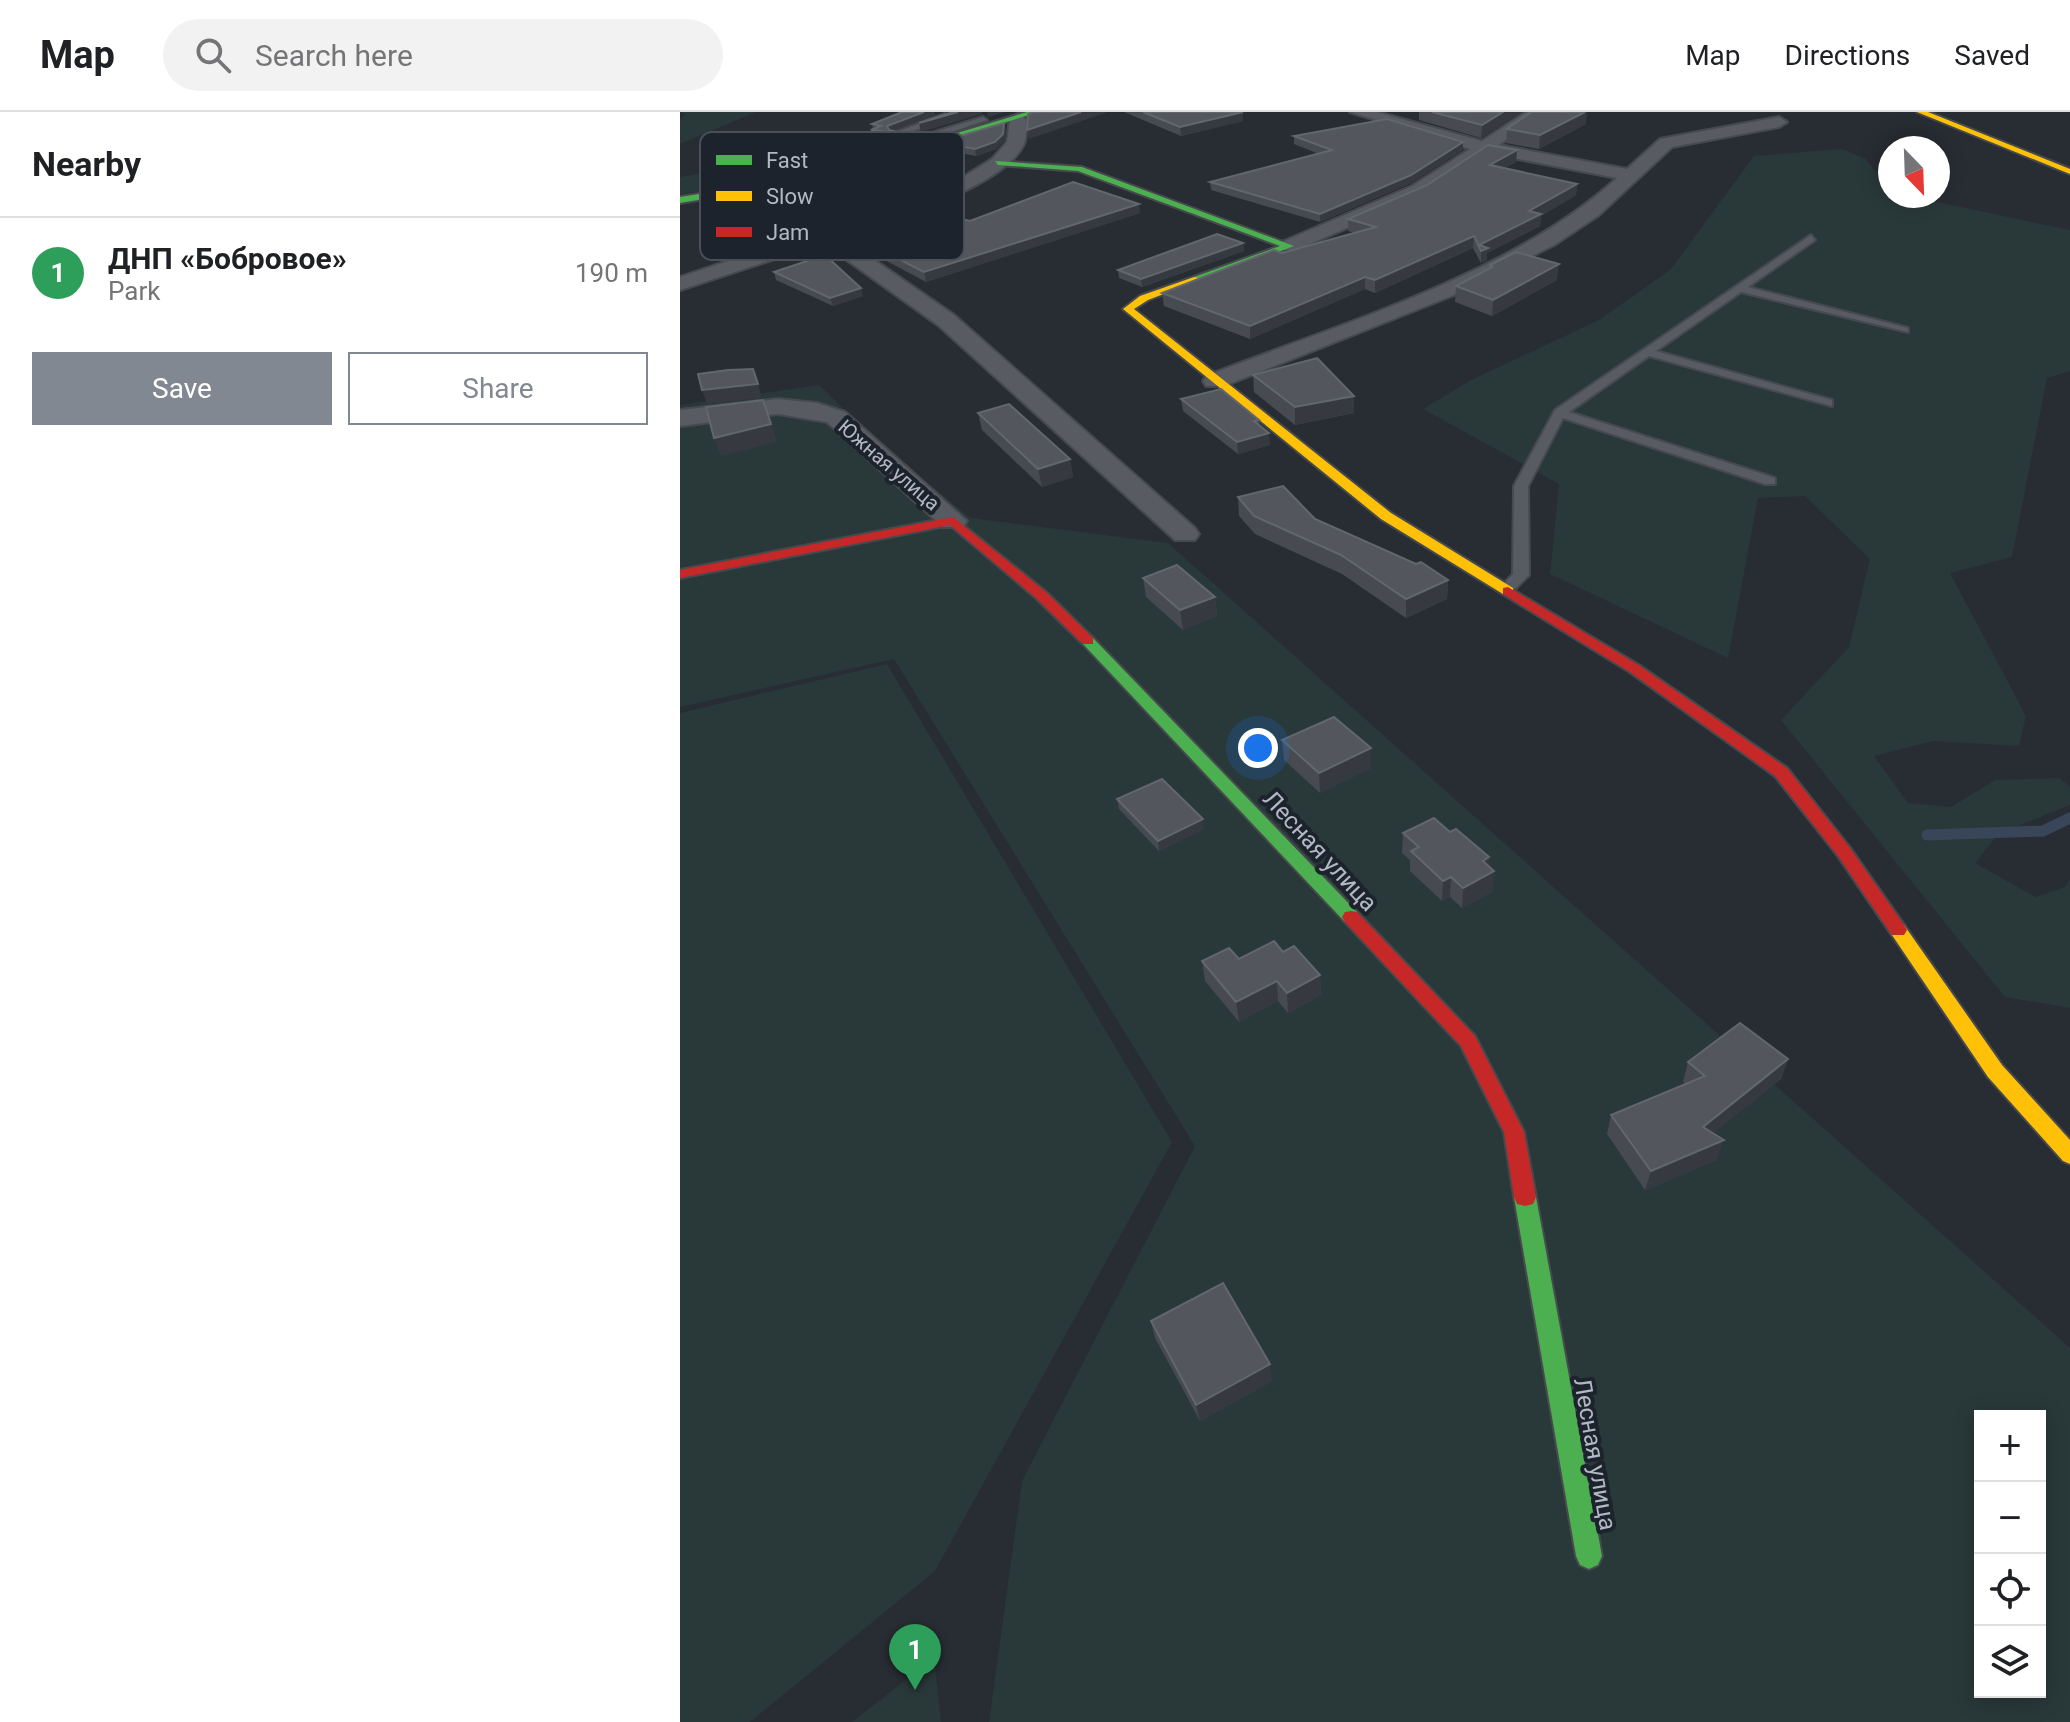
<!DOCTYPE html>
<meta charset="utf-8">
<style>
:root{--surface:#fff;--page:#f2f2f2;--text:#202124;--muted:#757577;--line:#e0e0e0;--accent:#828891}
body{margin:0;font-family:Roboto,sans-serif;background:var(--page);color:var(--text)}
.controls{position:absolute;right:24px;bottom:24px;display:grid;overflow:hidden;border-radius:0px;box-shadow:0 4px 20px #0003}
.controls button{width:72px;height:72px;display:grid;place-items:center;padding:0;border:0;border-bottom:2px solid var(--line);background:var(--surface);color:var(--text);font:40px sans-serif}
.compass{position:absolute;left:1198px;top:24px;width:72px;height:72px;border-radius:50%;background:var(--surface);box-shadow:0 4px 20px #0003;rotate:157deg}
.you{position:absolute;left:578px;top:636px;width:28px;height:28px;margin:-20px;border:6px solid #fff;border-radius:50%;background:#1a73e8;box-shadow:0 0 0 12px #1a73e833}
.badge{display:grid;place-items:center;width:52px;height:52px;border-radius:50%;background:var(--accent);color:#fff;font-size:26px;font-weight:700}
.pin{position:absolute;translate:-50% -66px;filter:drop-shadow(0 2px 4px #0008)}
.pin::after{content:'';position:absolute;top:42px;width:28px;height:24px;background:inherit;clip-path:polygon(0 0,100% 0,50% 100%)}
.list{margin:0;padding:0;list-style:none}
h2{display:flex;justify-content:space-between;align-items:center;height:104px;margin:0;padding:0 32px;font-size:34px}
h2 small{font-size:26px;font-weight:400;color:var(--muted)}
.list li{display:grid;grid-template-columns:52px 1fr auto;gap:24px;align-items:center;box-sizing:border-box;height:112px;padding:0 32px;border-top:2px solid var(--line)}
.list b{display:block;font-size:30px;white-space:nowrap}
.list p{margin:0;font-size:26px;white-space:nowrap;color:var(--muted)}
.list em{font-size:26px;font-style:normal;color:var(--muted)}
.actions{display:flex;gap:16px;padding:24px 32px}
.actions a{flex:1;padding:18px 0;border:2px solid var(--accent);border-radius:0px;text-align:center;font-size:28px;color:var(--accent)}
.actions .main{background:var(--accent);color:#fff}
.icon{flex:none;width:44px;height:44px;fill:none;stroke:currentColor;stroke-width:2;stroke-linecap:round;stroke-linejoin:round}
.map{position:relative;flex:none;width:1390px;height:1610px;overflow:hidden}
header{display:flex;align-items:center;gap:48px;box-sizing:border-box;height:112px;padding:0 40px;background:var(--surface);border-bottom:2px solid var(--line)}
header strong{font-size:38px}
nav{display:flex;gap:44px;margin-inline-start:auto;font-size:28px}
.search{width:560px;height:72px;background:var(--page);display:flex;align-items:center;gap:20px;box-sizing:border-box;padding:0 28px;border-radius:44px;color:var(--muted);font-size:30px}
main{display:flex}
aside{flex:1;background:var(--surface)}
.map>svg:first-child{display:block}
</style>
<header>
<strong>Map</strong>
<div class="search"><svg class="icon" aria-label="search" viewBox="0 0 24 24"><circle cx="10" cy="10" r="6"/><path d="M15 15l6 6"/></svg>Search here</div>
<nav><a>Map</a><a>Directions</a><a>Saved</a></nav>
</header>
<main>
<aside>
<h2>Nearby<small></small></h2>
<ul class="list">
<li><span class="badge" style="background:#2e9e5b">1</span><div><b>ДНП «Бобровое»</b><p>Park</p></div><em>190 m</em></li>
</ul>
<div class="actions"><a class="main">Save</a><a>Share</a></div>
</aside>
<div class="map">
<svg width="1390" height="1610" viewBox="0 0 1390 1610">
<rect width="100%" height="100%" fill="#282d33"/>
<g fill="#293839" fill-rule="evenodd">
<polygon points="0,0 76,0 0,32 0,7 5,3"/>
<polygon points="1162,37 1186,47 1210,78 1210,84 1229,84 1390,118 1390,259 1367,266 1332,445 1270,461 1346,604 1339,634 1253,629 1194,644 1228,691 1271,695 1315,668 1379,666 1390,675 1390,693 1318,722 1295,751 1356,785 1385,775 1390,768 1390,896 1325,885 1101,608 1169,535 1190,447 1125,384 1078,386 1048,546 870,462 879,372 743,297 791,268 919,208 991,157 1074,44"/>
<polygon points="110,57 113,62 94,69 0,82 0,65 42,58"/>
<path d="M 139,273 L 203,335 L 291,406 L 488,431 L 1390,1236 L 1390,1610 L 309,1610 L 342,1369 L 515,1034 L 214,547 L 0,595 L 0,293 ZM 1300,1304 L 1360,1304 L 1360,1580 L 1300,1580 Z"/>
<polygon points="207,552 492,1030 255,1459 70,1610 0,1610 0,601"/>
<polygon points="254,1546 261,1610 172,1610"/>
</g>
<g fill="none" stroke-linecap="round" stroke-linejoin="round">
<polyline stroke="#39465a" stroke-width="11" points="1247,723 1363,719 1390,706"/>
<defs>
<g id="lane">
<polygon points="265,2 268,7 227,21 245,23 303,5 307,8 245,29 211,22"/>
<polygon points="1131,123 1135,128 1068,175 1228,216 1228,220 1061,180 976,239 1152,288 1152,294 969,244 889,300 1095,366 1095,372 1085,372 883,306 848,374 849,463 831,481 821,481 818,478 833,462 834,374 875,298"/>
</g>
<g id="street">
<path d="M 670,0 L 697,0 L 802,29 L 846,0 L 865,0 L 819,33 L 947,57 L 980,27 L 1099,5 L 1107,10 L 1099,15 L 992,35 L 919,103 L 874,133 L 774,183 L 544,274 L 526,274 L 523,269 L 526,264 C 661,211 829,164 937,66 L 807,41 L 746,82 L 616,138 L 602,138 L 599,134 L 602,130 L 732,74 L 790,37 Z"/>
<path d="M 338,2 L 346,7 C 346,14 347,25 344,32 C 324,76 205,110 161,125 L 274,203 L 515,416 L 519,422 L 515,428 L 495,428 L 258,213 L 143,131 L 0,178 L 0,165 L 225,90 L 285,64 L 312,47 L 327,30 L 330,7 Z"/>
<polygon points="98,287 137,291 165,300 287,409 283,415 263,415 147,310 98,302 0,314 0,298"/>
</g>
<g id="fast">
<polygon points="347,0 359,0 141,67 0,91 0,85 137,63"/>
<polygon points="315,49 402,55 614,134 520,169 514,169 514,165 600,134 398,59 318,53"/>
<polygon points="408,525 413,526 677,800 680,805 677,810 665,810 403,532 403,526"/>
<polygon points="845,1076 853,1078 856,1085 922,1444 918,1453 909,1457 900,1453 896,1444 834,1085 837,1078"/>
</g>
<g id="slow">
<polygon points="1237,0 1248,0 1390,57 1390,62"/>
<polygon points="514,165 522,167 468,188 454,197 711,401 833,476 833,482 823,482 701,407 443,197 460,184"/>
<polygon points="1218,811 1224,813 1322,953 1390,1028 1390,1052 1383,1049 1308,965 1212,823 1209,818"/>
</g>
<g id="jam">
<polygon points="273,405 366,480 413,526 413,532 403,532 356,486 270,413 0,466 0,458"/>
<polygon points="828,475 960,554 1107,656 1170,736 1224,813 1227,818 1224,823 1212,823 1158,744 1095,664 950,560 823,482 823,476"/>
<polygon points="671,799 677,800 795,924 844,1020 856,1085 853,1092 845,1094 837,1092 834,1085 824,1020 781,934 665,810 662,805 665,800"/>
</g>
</defs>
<use href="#lane" stroke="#46494e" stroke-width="4"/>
<use href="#street" stroke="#46494e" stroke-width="4"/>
<use href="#fast" stroke="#46494e" stroke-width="4"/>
<use href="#slow" stroke="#46494e" stroke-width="4"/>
<use href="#jam" stroke="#46494e" stroke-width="4"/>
<use href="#lane" fill="#585b61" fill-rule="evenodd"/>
<use href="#street" fill="#585b61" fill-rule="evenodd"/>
<use href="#fast" fill="#4caf50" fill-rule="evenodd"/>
<use href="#slow" fill="#ffc107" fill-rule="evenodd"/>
<use href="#jam" fill="#c62828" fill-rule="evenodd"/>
</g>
<g fill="#474b51">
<polygon points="222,0 254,0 255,3 214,19 226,22 228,29 192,25 191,18 193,17 192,12"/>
<polygon points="444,0 563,0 563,9 501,24"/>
<polygon points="739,0 841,0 801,26 739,8"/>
<polygon points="324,11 326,18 324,29 316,37 296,44 260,37 259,30"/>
<polygon points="906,12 859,37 826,31 827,17"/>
<polygon points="614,24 783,38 731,71 640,110 531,78 530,70 639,42 614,32"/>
<polygon points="837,38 836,50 824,56 897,72 896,83 861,104 860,114 807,141 807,148 801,151 793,136 695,181 685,177 570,227 484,194 482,181 602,141 675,121 668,119 668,107"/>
<polygon points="460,101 246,170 203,147 201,138 290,109"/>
<polygon points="563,131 564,139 462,175 439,166 438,158"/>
<polygon points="810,153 877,168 812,204 775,190 776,174 810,156"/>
<polygon points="94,160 183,184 153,194 96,168"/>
<polygon points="573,263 674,301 615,313 574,280"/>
<polygon points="501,287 579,308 580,314 590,333 558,342 503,299"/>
<polygon points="298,301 390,347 393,365 362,375 302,318"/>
<polygon points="558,385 635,407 768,468 767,487 726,506 662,462 575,422 559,404"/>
<polygon points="463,466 535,485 537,504 503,518 466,485"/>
<polygon points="602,628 691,656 640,681 604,648"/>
<polygon points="437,687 524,717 479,739 439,697"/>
<polygon points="770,720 809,745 808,754 813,779 782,796 770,785 762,789 730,759 730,748 722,741 723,721"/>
<polygon points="603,840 640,863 641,883 608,901 598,889 559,910 525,869 522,849 559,847"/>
<polygon points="1108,947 1101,967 1033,1021 1037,1048 965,1078 927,1022 931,1003 1006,972 1003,970 1008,950"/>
<polygon points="471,1209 592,1269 520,1309 475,1226"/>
</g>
<g fill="#363a40">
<polygon points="244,0 254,0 255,3 211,20 207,14"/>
<polygon points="278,0 302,0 302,2 241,20 239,11"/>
<polygon points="307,0 325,0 308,5"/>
<polygon points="401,0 428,0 349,27 347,18"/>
<polygon points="563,0 563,9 501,24 500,15"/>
<polygon points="823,0 841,0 801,26 802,13"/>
<polygon points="905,0 907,0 906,12 859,37 860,23"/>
<polygon points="324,11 326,18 324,29 316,37 296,44 295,37"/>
<polygon points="783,30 783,38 731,71 640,110 640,102"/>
<polygon points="837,38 836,50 809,65 810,53"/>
<polygon points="897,72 896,83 861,104 860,114 807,141 807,148 801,151 801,139 799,133 849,99"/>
<polygon points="459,92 460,101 246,170 244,160"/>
<polygon points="794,124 793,136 695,181 695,168"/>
<polygon points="563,131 564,139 462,175 461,167"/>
<polygon points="879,152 877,168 812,204 813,188"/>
<polygon points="685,165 685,177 570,227 570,214"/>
<polygon points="181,176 183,184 153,194 150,186"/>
<polygon points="78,272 82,286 27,292 22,278"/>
<polygon points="674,284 674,301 615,313 615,295"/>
<polygon points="91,312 97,330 41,344 34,326"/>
<polygon points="589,321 590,333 558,342 557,330"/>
<polygon points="390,347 393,365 362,375 358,357"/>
<polygon points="768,468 767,487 726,506 726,487"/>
<polygon points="535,485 537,504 503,518 500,498"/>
<polygon points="691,636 691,656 640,681 639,661"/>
<polygon points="523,707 524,717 479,739 478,729"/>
<polygon points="809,745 808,763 814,759 813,779 782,796 783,776 803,749"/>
<polygon points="771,765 770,785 762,789 763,769"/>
<polygon points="640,863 641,883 608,901 607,881"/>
<polygon points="597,869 598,889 559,910 556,890"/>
<polygon points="1108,947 1101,967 1017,1034 1023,1015"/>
<polygon points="1044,1028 1037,1048 965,1078 971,1059"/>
<polygon points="590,1252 592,1269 520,1309 516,1293"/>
</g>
<g fill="#53575d" stroke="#62666d" stroke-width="2">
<polygon points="222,0 244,0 207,14 209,18 226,22 191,18 201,14 192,12"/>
<polygon points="273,0 278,0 239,11"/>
<polygon points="354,0 401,0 347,18 348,2"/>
<polygon points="463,0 563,0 500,15"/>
<polygon points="752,0 823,0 802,13"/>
<polygon points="851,0 905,0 860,23 827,17"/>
<polygon points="707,7 783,30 731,63 640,102 530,70 652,38 614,24"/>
<polygon points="324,11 323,22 315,30 295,37 259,30"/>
<polygon points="808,33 837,38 810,53 897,72 849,99 861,102 799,133 808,136 801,139 794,124 695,168 685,165 570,214 482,181 594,138 602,141 696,115 668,107 747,73"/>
<polygon points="393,70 459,92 244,160 201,138 286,108 290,109"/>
<polygon points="537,122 563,131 461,167 438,158"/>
<polygon points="836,140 879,152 813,188 776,174 812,155 810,153"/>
<polygon points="145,143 181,176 150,186 94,160"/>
<polygon points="637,246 674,284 615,295 573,263"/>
<polygon points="73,257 78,272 22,278 18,262 48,258"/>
<polygon points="541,277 579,308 574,309 589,321 557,330 501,287"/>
<polygon points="83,288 91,312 34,326 26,295"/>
<polygon points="329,292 390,347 358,357 298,301"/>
<polygon points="603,374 635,407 736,452 741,450 768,468 726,487 661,443 574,404 558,385"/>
<polygon points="497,453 535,485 500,498 463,466"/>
<polygon points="654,605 691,636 639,661 602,628"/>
<polygon points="482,667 523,707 478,729 437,687"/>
<polygon points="754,706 770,720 776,717 809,745 803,749 814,759 783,776 771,765 763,769 731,739 739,735 723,721"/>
<polygon points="594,829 603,840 614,834 640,863 607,881 597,869 556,890 522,849 549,836 559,847"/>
<polygon points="1060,911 1108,947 1023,1015 1044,1028 971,1059 931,1003 1025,964 1008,950"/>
<polygon points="543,1171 590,1252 516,1293 471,1209"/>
</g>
<g text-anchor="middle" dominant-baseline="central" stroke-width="8" stroke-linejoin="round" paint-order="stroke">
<g font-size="20" fill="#b2b9c4" stroke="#1d232c">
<text transform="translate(209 353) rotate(41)">Южная улица</text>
</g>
<g font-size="24" fill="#b2b9c4" stroke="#1d232c">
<text transform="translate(640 739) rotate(47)">Лесная улица</text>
<text transform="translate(915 1342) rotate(80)">Лесная улица</text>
</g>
</g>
<rect x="20" y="20" width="264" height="128" rx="12" fill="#1d232c" stroke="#4a505a" stroke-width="2"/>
<rect x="36" y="43" width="36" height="10" fill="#4caf50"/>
<rect x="36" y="79" width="36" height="10" fill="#ffc107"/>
<rect x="36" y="115" width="36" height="10" fill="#c62828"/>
<g font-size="22" fill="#b2b9c4">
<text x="86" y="56">Fast</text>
<text x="86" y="92">Slow</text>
<text x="86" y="128">Jam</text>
</g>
</svg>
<div class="controls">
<button>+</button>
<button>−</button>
<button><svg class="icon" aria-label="locate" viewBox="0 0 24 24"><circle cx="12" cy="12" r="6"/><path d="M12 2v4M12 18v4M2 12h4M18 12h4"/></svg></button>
<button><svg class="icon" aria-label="layers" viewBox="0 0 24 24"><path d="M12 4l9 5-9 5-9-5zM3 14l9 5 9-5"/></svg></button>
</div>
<svg class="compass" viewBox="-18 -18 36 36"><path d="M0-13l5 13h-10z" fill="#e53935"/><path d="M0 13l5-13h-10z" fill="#757577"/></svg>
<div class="you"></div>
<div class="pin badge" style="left:235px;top:1578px;background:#2e9e5b">1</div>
</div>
</main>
